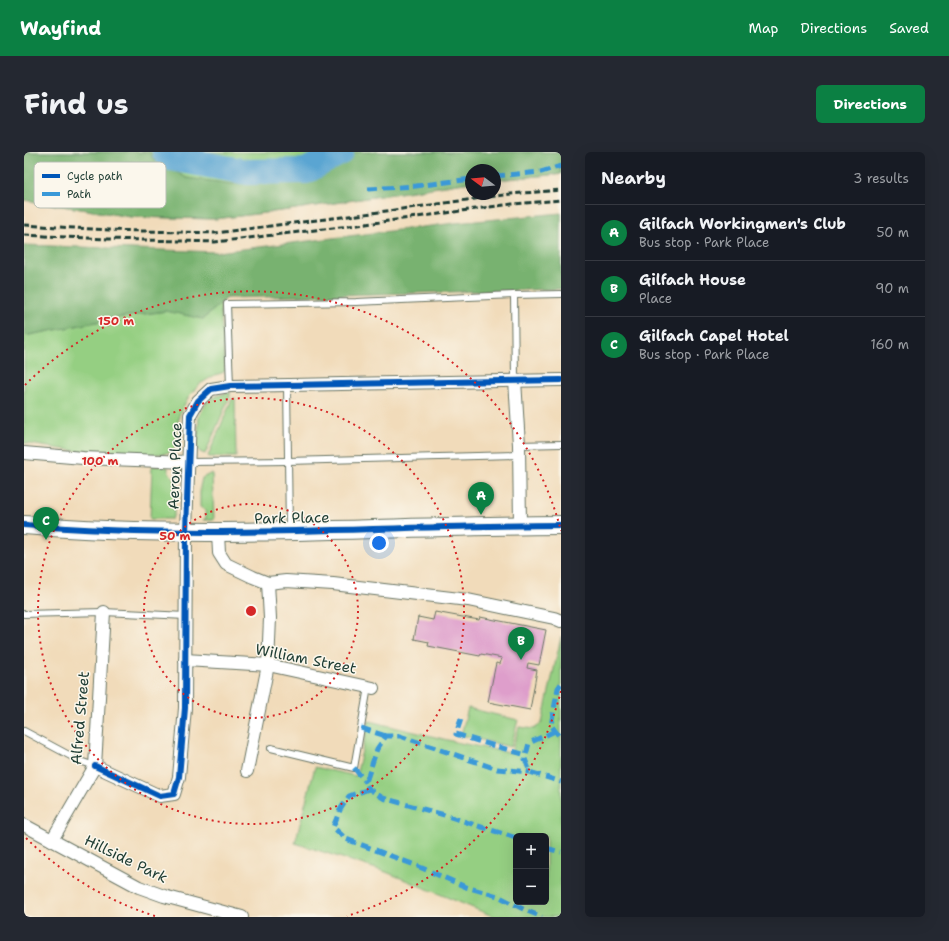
<!DOCTYPE html>
<meta charset="utf-8">
<style>
:root{--surface:#171b24;--page:#242831;--text:#f1f3f6;--muted:#9ea1a6;--line:#363941;--accent:#0b8043}
body{margin:0;font-family:"Shantell Sans",sans-serif;background:var(--page);color:var(--text)}
.controls{position:absolute;right:12px;bottom:12px;display:grid;overflow:hidden;border-radius:6px;box-shadow:0 4px 16px #0002}
.controls button{width:36px;height:36px;display:grid;place-items:center;padding:0;border:0;border-bottom:1px solid var(--line);background:var(--surface);color:var(--text);font:20px sans-serif}
.compass{position:absolute;left:441px;top:12px;width:36px;height:36px;border-radius:50%;background:var(--surface);box-shadow:0 4px 16px #0002;rotate:286deg}
.you{position:absolute;left:355px;top:391px;width:14px;height:14px;margin:-10px;border:3px solid #fff;border-radius:50%;background:#1a73e8;box-shadow:0 0 0 6px #1a73e833}
.badge{display:grid;place-items:center;width:26px;height:26px;border-radius:50%;background:var(--accent);color:#fff;font-size:13px;font-weight:700}
.pin{position:absolute;translate:-50% -33px;filter:drop-shadow(0 1px 2px #0008)}
.pin::after{content:'';position:absolute;top:21px;width:14px;height:12px;background:inherit;clip-path:polygon(0 0,100% 0,50% 100%)}
.list{margin:0;padding:0;list-style:none}
h2{display:flex;justify-content:space-between;align-items:center;height:52px;margin:0;padding:0 16px;font-size:17px}
h2 small{font-size:13px;font-weight:400;color:var(--muted)}
.list li{display:grid;grid-template-columns:26px 1fr auto;gap:12px;align-items:center;box-sizing:border-box;height:56px;padding:0 16px;border-top:1px solid var(--line)}
.list b{display:block;font-size:15px;white-space:nowrap}
.list p{margin:0;font-size:13px;white-space:nowrap;color:var(--muted)}
.list em{font-size:13px;font-style:normal;color:var(--muted)}
.map{position:relative;flex:none;width:537px;height:765px;overflow:hidden;border-radius:6px}
header{display:flex;align-items:center;gap:24px;box-sizing:border-box;height:56px;padding:0 20px;background:var(--accent);color:#fff}
header strong{font-size:19px}
nav{display:flex;gap:22px;margin-inline-start:auto;font-size:14px}
.intro{display:flex;align-items:center;justify-content:space-between;box-sizing:border-box;height:96px;padding:0 24px}
h1{margin:0;font-size:28px}
.button{padding:10px 18px;border-radius:6px;background:var(--accent);color:#fff;font-size:14px;font-weight:700}
main{display:flex;gap:24px;padding:0 24px}
aside{flex:1;background:var(--surface);border-radius:6px;box-shadow:0 4px 16px #0002}
.map>svg:first-child{display:block}
</style>
<header>
<strong>Wayfind</strong>
<nav><a>Map</a><a>Directions</a><a>Saved</a></nav>
</header>
<div class="intro"><h1>Find us</h1><a class="button">Directions</a></div>
<main>
<div class="map">
<svg width="537" height="765" viewBox="0 0 537 765">
<rect width="100%" height="100%" fill="#fbf7ec"/>
<filter id="ink" filterUnits="userSpaceOnUse"><feTurbulence type="fractalNoise" baseFrequency=".025" numOctaves="2"/><feDisplacementMap in="SourceGraphic" scale="8" xChannelSelector="R" yChannelSelector="G"/><feConvolveMatrix kernelMatrix="1 2 1 2 8 2 1 2 1" color-interpolation-filters="sRGB"/></filter>
<filter id="wash" filterUnits="userSpaceOnUse"><feTurbulence type="fractalNoise" baseFrequency=".012" numOctaves="4" result="noise"/><feDisplacementMap in="SourceGraphic" scale="16" xChannelSelector="R" yChannelSelector="G"/><feGaussianBlur stdDeviation="0.9" result="paint"/><feColorMatrix in="noise" values="0 0 0 0 0 0 0 0 0 0 0 0 0 0 0 0 0 1.4 0 .05"/><feComposite in="paint" operator="in"/></filter>
<g filter="url(#wash)">
<rect width="100%" height="100%" fill="#f1dbba"/>
<g fill="#95cf82" stroke="#5a865b" fill-rule="evenodd">
<polygon points="0,0 537,0 537,22 471,28 471,18 447,18 447,30 265,58 191,67 107,65 0,48"/>
<path d="M 196,152 L 201,219 L 198,221 L 191,223 L 176,232 L 165,244 L 155,263 L 151,295 L 145,301 C 97,307 48,299 0,291 L 0,184 L 98,165 L 143,159 L 179,167 Z"/>
<polygon points="206,240 206,244 181,302 176,300 173,295 175,264 182,251 193,244"/>
<polygon points="211,246 212,305 185,305 184,304 208,247"/>
<polygon points="128,314 144,315 144,319 151,328 150,362 148,367 126,367"/>
<polygon points="188,321 190,368 179,368 182,366 182,359 176,355 176,335 178,326"/>
<path d="M 537,485 L 537,765 L 471,765 L 362,720 L 271,691 L 291,615 L 332,624 L 345,569 L 436,591 L 487,601 L 495,575 L 510,577 L 518,571 ZM 492,684 L 522,684 L 522,750 L 492,750 Z"/>
<polygon points="444,556 494,568 487,595 437,583"/>
</g>
<g fill="#78b270" stroke="#4c7852">
<polygon points="0,0 126,0 129,7 163,26 209,32 285,23 330,0 537,0 537,22 471,28 471,18 447,18 447,30 265,58 191,67 107,65 0,48"/>
<polygon points="537,61 537,137 203,146 179,167 142,159 98,165 0,184 0,93 194,100 431,71"/>
</g>
<g fill="none" stroke-linecap="round" stroke-linejoin="round">
<polyline stroke="#5aa5d2" stroke-width="26" points="141,0 146,6 223,20 282,19 317,0"/>
</g>
<g id="blocks">
<polygon fill="#de9ecb" points="411,460 455,468 456,465 522,478 515,513 504,511 503,516 513,518 506,558 464,550 472,511 476,512 478,506 457,502 456,504 404,494 405,490 390,487 394,465 409,468"/>
</g>
</g>
<g filter="url(#ink)">
<use href="#blocks" fill-opacity="0" stroke="#687463" stroke-width="1"/>
<g fill="none" stroke-linecap="round" stroke-linejoin="round">
<defs>
<g id="lane">
<polyline points="490,143 491,228"/>
<polyline points="263,233 265,378"/>
<polyline points="206,234 203,152 332,150 490,143 537,142"/>
<polyline points="495,293 537,292"/>
<polyline points="164,310 264,309 495,303"/>
<polyline points="0,462 80,460 162,464"/>
<polyline points="0,579 56,609 71,614"/>
<polyline points="247,596 330,616 344,535"/>
</g>
<g id="street">
<polyline points="491,228 495,293 496,373"/>
<polyline points="0,301 59,306 164,310"/>
<polyline points="194,381 195,401 202,412 229,425 244,431 262,429 309,432 444,448 530,466 537,469"/>
<polyline points="161,508 244,513 349,536"/>
<polyline points="71,614 136,644 150,642 155,625 161,556 162,379 166,263 174,249 187,237 206,234 537,228"/>
<polyline points="223,619 244,513 246,466 244,431"/>
<polyline points="0,673 115,735 140,744 218,765"/>
<polyline points="28,688 71,614 80,460"/>
</g>
<path id="secondary" d="M 0,373 C 179,388 358,374 537,373"/>
</defs>
<use href="#lane" stroke="#687463" stroke-width="8"/>
<use href="#street" stroke="#687463" stroke-width="14"/>
<use href="#secondary" stroke="#687463" stroke-width="20"/>
<use href="#lane" stroke="#fff" stroke-width="6"/>
<use href="#street" stroke="#fff" stroke-width="12"/>
<use href="#secondary" stroke="#fff" stroke-width="18"/>
<g stroke="#1f3d34" stroke-width="3" stroke-dasharray="6 3" stroke-linecap="butt">
<polyline points="0,73 85,78 191,81 341,62 487,42 537,38"/>
<polyline points="0,83 84,87 191,90 342,72 488,52 537,48"/>
</g>
<g stroke="#3a99d8" stroke-width="5" stroke-dasharray="10 5" stroke-linecap="butt">
<polyline points="471,24 517,20 537,14"/>
<polyline points="344,37 392,34 447,27"/>
<polyline points="537,532 534,536 527,573 535,584 537,585"/>
<polyline points="437,567 432,582 454,589 502,603"/>
<polyline points="337,576 362,584"/>
<polyline points="531,579 505,591 501,607 506,620 537,630"/>
<polyline points="330,616 342,630"/>
<polyline points="345,637 325,644 316,658 309,675 322,687 391,713 442,735 474,744 501,758 518,765"/>
<polyline points="492,686 417,662 359,646 345,637 342,630 353,597 362,584 376,584 473,617 506,620"/>
<polyline points="522,696 537,700"/>
</g>
<defs>
<g id="cycleway">
<path d="M 0,373 C 179,388 358,374 537,373"/>
<polyline points="71,614 136,644 150,642 155,625 161,556 162,379 166,263 174,249 187,237 206,234 537,228"/>
</g>
</defs>
<use href="#cycleway" stroke="#fbf7ec" stroke-width="8"/>
<use href="#cycleway" stroke="#0057b8" stroke-width="6"/>
</g>
</g>
<g fill="none" stroke="#d62828" stroke-width="2" stroke-dasharray="2 4">
<circle cx="227" cy="459" r="107"/>
<circle cx="227" cy="459" r="213"/>
<path d="M537 539A320 320 0 0 1 323 764M131 764A320 320 0 0 1 1 685M1 233A320 320 0 0 1 537 379"/>
</g>
<g text-anchor="middle" dominant-baseline="central" stroke-width="3" stroke-linejoin="round" paint-order="stroke">
<g font-size="15" fill="#1f3d34" stroke="#fbf7ec">
<text transform="translate(151 314) rotate(-88)">Aeron Place</text>
<text transform="translate(268 366) rotate(-1)">Park Place</text>
<text transform="translate(282 507) rotate(11)">William Street</text>
<text transform="translate(56 566) rotate(-85)">Alfred Street</text>
<text transform="translate(102 707) rotate(26)">Hillside Park</text>
</g>
</g>
<rect x="10" y="10" width="132" height="46" rx="6" fill="#fbf7ec" stroke="#b9bfb5" stroke-width="1"/>
<rect x="18" y="22" width="18" height="4" fill="#0057b8"/>
<rect x="18" y="40" width="18" height="4" fill="#3a99d8"/>
<g font-size="11" fill="#1f3d34">
<text x="43" y="28">Cycle path</text>
<text x="43" y="46">Path</text>
</g>
<circle cx="227" cy="459" r="6" fill="#d62828" stroke="#fbf7ec" stroke-width="2"/>
<g font-size="12" text-anchor="middle" font-weight="bold" fill="#d62828" stroke="#fbf7ec" stroke-width="3" stroke-linejoin="round" paint-order="stroke">
<text x="92" y="173">150 m</text>
<text x="76" y="313">100 m</text>
<text x="151" y="388">50 m</text>
</g>
</svg>
<div class="controls">
<button>+</button>
<button>−</button>
</div>
<svg class="compass" viewBox="-18 -18 36 36"><path d="M0-13l5 13h-10z" fill="#e53935"/><path d="M0 13l5-13h-10z" fill="#9ea1a6"/></svg>
<div class="you"></div>
<div class="pin badge" style="left:457px;top:363px">A</div>
<div class="pin badge" style="left:497px;top:508px">B</div>
<div class="pin badge" style="left:22px;top:388px">C</div>
</div>
<aside>
<h2>Nearby<small>3 results</small></h2>
<ul class="list">
<li><span class="badge">A</span><div><b>Gilfach Workingmen's Club</b><p>Bus stop · Park Place</p></div><em>50 m</em></li>
<li><span class="badge">B</span><div><b>Gilfach House</b><p>Place</p></div><em>90 m</em></li>
<li><span class="badge">C</span><div><b>Gilfach Capel Hotel</b><p>Bus stop · Park Place</p></div><em>160 m</em></li>
</ul>
</aside>
</main>
